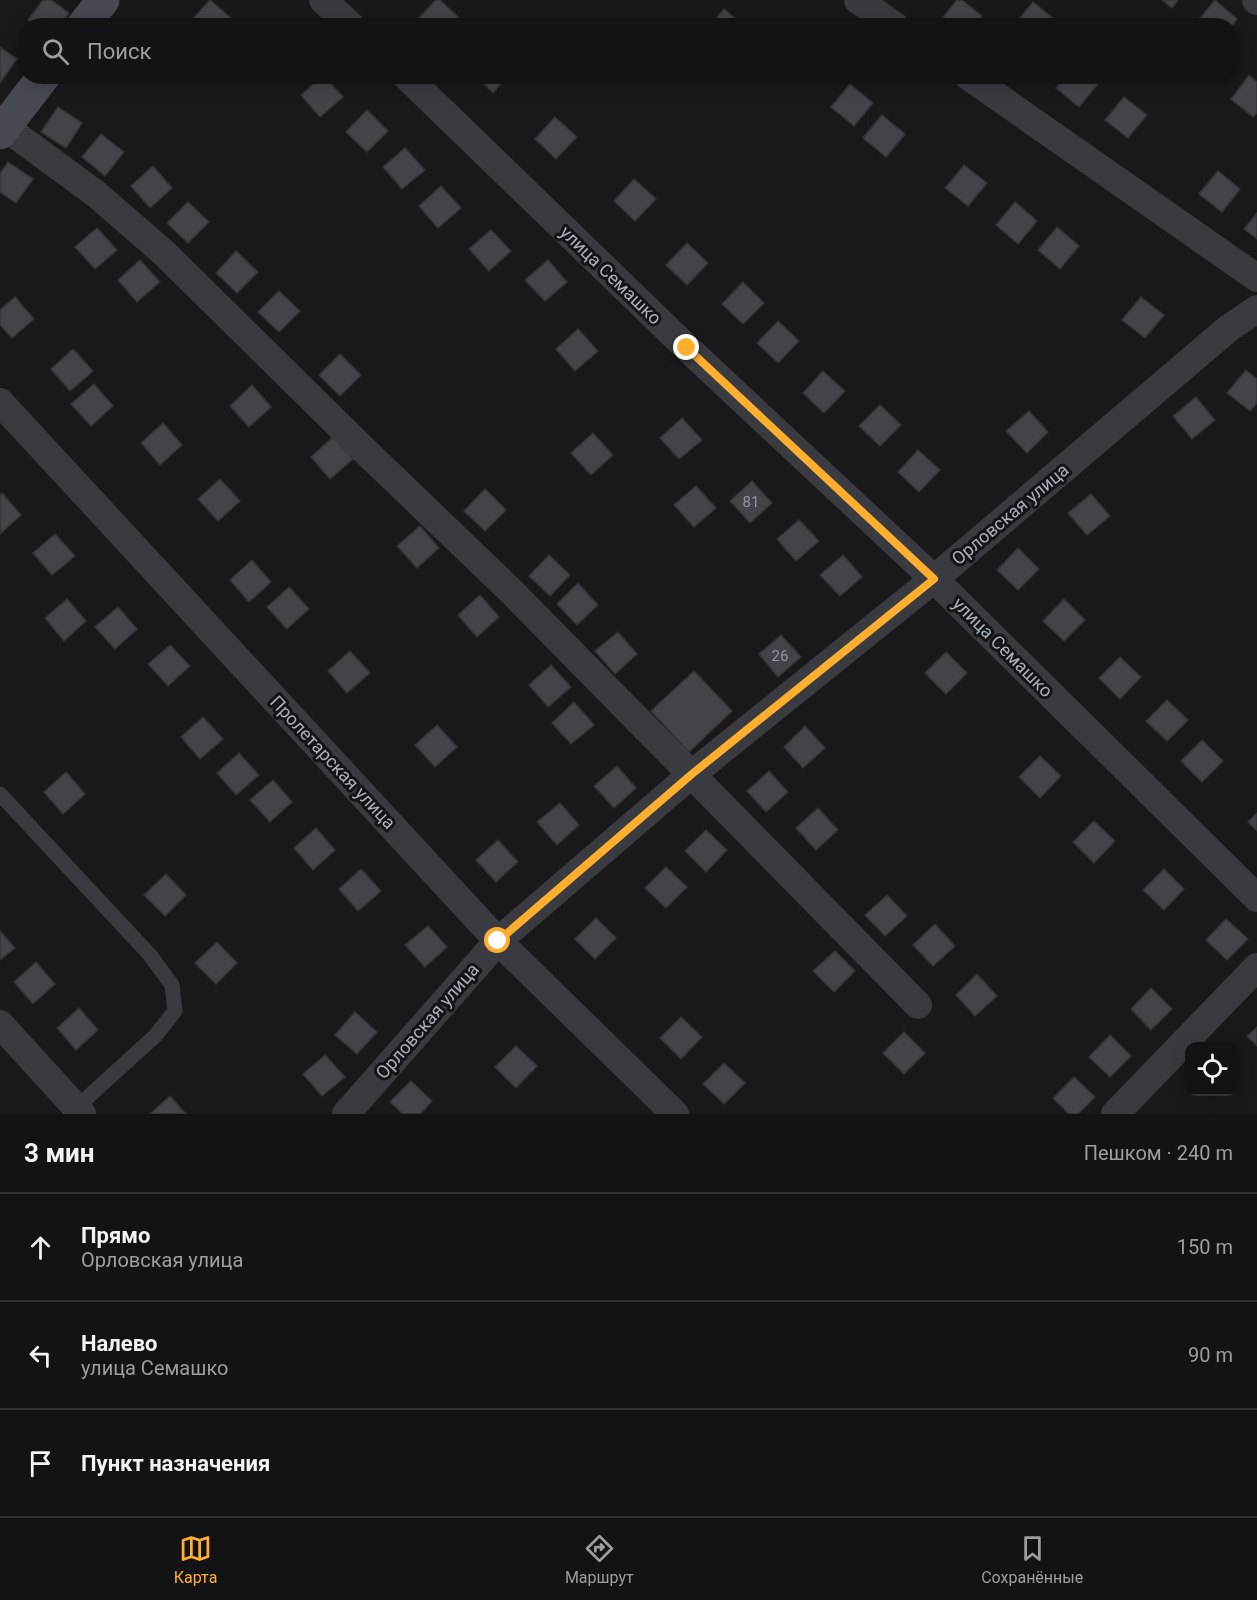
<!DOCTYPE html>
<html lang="ru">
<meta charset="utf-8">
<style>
:root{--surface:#131315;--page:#202022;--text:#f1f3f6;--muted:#9d9ea0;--line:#323234;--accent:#ffae2d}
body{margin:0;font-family:Roboto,sans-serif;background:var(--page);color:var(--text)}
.controls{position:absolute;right:18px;bottom:18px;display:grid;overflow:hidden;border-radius:12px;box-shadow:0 3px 15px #0003}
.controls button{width:54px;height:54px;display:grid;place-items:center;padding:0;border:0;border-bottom:2px solid var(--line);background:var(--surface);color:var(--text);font:30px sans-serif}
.stop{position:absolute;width:18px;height:18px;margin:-14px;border:4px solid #ffae2d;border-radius:50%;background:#fff}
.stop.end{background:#ffae2d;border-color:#fff;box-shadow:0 2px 6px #0008}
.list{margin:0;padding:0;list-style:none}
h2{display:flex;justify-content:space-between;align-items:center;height:78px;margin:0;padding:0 24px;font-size:26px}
h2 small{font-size:20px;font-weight:400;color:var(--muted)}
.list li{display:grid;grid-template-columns:39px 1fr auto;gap:18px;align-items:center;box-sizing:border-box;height:108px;padding:0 24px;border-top:2px solid var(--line)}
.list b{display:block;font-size:22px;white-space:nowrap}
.list p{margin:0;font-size:20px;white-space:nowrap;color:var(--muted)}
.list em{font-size:20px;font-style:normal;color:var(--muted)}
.icon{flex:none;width:33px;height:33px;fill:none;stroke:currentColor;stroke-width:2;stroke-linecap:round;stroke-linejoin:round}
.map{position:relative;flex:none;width:1257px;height:1114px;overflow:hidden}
.search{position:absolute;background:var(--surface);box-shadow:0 3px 15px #0003;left:18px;right:18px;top:18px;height:66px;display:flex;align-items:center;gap:15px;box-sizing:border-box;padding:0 21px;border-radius:24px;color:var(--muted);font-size:22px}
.sheet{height:402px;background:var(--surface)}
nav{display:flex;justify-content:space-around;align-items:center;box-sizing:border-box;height:84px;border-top:2px solid var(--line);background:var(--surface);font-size:16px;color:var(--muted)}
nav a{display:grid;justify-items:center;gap:3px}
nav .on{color:var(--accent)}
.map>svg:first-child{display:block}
</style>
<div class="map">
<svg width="1257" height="1114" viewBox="0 0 1257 1114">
<rect width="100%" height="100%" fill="#19191c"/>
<g fill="#434449" stroke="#333338" stroke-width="1.5">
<polygon points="43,0 51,0 69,13 61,26 35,26 28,20"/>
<polygon points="210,0 232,19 226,26 195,26 190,22"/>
<polygon points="436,0 440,0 459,18 452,26 423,26 417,20"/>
<polygon points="957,0 962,0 982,16 974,26 946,26 940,21"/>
<polygon points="1162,0 1178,0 1172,8"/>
<polygon points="1215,0 1237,19 1232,26 1198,26 1196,23"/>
<polygon points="1033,2 1055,20 1051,26 1014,25"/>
<polygon points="724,9 744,26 710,26"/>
<polygon points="0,47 17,59 0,83"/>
<polygon points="1249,75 1257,82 1257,113 1253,117 1231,99"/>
<polygon points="322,76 324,76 343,97 320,117 301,95"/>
<polygon points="476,76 508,76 493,93"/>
<polygon points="1066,76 1089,76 1098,84 1079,107 1056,88"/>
<polygon points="850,84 873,103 854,126 831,107"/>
<polygon points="1124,97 1147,115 1128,138 1105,120"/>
<polygon points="58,107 82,123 66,148 41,132"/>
<polygon points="367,110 388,131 367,152 346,132"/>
<polygon points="882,115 905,134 886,157 863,138"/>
<polygon points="555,117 577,137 556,159 535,139"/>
<polygon points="101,134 124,152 105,176 82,157"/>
<polygon points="405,148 425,170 402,189 383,167"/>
<polygon points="8,162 33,179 16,203 0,192 0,174"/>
<polygon points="964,165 987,183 968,206 945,188"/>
<polygon points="153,166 172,188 150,208 131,186"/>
<polygon points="1218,171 1240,189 1222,212 1199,194"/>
<polygon points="634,179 656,199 635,221 614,201"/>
<polygon points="441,186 461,208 438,228 419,206"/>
<polygon points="188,202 209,222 188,243 167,223"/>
<polygon points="1015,202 1037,221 1018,244 996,225"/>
<polygon points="1257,213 1257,239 1244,229"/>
<polygon points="1057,227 1079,246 1060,269 1038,250"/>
<polygon points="97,228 117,250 95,269 75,247"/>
<polygon points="491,230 511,251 489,271 469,249"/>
<polygon points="687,243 708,263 687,285 666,265"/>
<polygon points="236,251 258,272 237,293 216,273"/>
<polygon points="140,260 160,282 137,302 118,280"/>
<polygon points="548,260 567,282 545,301 525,280"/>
<polygon points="743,282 764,303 743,324 722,304"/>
<polygon points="279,291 300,311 279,332 258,312"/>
<polygon points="15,297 34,319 12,338 0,325 0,310"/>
<polygon points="1141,297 1164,315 1145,338 1122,320"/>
<polygon points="778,321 799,341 778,363 757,343"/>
<polygon points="578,329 598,351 575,371 556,349"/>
<polygon points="73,349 93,371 70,391 51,369"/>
<polygon points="340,354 361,375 340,396 319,375"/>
<polygon points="1246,370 1257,379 1257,403 1250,411 1227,393"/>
<polygon points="823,371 845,391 824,413 803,393"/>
<polygon points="94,384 113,406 91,426 71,404"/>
<polygon points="252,385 271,407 249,427 230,406"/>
<polygon points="1196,397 1215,420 1192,439 1173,416"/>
<polygon points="880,405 901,425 880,446 859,426"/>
<polygon points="1029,411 1048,432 1027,453 1006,431"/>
<polygon points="682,418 702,440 679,459 660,438"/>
<polygon points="163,423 182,445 160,465 141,443"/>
<polygon points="593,433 613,455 591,475 571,453"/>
<polygon points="333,437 353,459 330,479 311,457"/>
<polygon points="918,450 940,470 919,492 898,472"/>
<polygon points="220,479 240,501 218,521 198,499"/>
<polygon points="752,481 772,503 750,523 730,501"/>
<polygon points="696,486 716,508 694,527 674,505"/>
<polygon points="485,489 506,510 485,531 464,511"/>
<polygon points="2,493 21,515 0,534 0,495"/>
<polygon points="1091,494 1110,516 1087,535 1068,513"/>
<polygon points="799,520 819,541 796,561 777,539"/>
<polygon points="420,526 439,548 417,568 397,546"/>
<polygon points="55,534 75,556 52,575 33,553"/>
<polygon points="1018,548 1039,569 1018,590 997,570"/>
<polygon points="549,555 570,575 550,596 529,576"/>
<polygon points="843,555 862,577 840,596 820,575"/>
<polygon points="252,560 271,582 249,602 230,580"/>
<polygon points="578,583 598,605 577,625 557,604"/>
<polygon points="289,587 309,609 287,629 267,607"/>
<polygon points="480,595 499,617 477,637 458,615"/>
<polygon points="67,599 86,621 64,641 45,618"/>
<polygon points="1064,599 1085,620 1064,641 1043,621"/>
<polygon points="118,607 137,629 115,649 95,627"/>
<polygon points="618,632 637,654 615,674 595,651"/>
<polygon points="781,635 801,657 778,677 759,654"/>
<polygon points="170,645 190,666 168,686 148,664"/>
<polygon points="350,651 370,673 347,693 328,671"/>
<polygon points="946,652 967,673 946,694 925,673"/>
<polygon points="1120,657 1141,677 1120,699 1099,678"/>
<polygon points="551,665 571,687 548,707 529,685"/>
<polygon points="694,671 732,711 689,752 651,711"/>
<polygon points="1167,700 1188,720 1167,741 1146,721"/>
<polygon points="574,702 594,725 571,744 552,723"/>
<polygon points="203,717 223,739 200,759 181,737"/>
<polygon points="437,725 457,747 435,767 415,745"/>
<polygon points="805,726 825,748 803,768 784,747"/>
<polygon points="1202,740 1223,761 1202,782 1181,761"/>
<polygon points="239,753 259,775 236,795 217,773"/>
<polygon points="1040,756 1061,776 1040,798 1019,777"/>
<polygon points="617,766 636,788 614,808 594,786"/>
<polygon points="769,771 788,792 766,812 747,791"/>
<polygon points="66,772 85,794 63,814 44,792"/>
<polygon points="273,780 292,802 270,822 250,800"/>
<polygon points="560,803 579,825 557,845 537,822"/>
<polygon points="818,808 838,830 816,850 796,828"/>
<polygon points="1257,813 1257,831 1248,822"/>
<polygon points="1094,821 1115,841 1094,863 1073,842"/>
<polygon points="316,828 335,850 313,870 294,848"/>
<polygon points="706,830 727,850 706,872 685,851"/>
<polygon points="498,840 518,862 496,882 476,860"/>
<polygon points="666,867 687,887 666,908 645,888"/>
<polygon points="361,869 381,891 358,911 339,889"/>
<polygon points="1164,869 1184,889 1164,910 1143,890"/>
<polygon points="166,874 186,895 165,916 144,895"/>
<polygon points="887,895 907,916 885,936 865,915"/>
<polygon points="596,918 616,938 595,959 575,939"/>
<polygon points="1226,919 1248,939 1227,960 1206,940"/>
<polygon points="935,924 955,946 933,966 913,945"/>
<polygon points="428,926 447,947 425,967 405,945"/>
<polygon points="0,931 15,948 0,960"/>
<polygon points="217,942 237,963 216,984 195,963"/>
<polygon points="835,951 855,971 834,992 813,971"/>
<polygon points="36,962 55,984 33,1004 14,982"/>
<polygon points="977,974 997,996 975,1016 956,995"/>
<polygon points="1151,988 1172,1009 1151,1030 1131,1009"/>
<polygon points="79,1008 98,1030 76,1050 57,1028"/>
<polygon points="355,1012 377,1032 357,1054 335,1035"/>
<polygon points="681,1017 702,1037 681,1059 660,1038"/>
<polygon points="1257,1027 1257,1046 1247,1036"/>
<polygon points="904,1032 925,1053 904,1074 883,1053"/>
<polygon points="1110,1035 1131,1056 1110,1077 1089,1057"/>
<polygon points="516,1046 537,1066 516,1088 495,1067"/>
<polygon points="325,1055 345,1077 322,1096 303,1074"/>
<polygon points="724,1063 745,1083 724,1104 703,1084"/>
<polygon points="1074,1077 1095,1097 1078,1114 1069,1114 1053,1098"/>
<polygon points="411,1081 432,1101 420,1114 403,1114 390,1102"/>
<polygon points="170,1096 186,1114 150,1114"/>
</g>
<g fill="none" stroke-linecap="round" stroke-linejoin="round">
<polyline stroke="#3a3b41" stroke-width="15" points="0,794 150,955 172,985 175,1011 155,1036 76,1108"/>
<g stroke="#3a3b41" stroke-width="28">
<polyline points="323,0 351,26"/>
<polyline points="858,0 895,26"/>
<polyline points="1256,0 1257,1"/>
<polyline points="406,76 687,348 934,579 1257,898"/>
<polyline points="968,76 1257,278"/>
<polyline points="5,127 96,194 163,252 363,449 512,592 918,1005"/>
<polyline points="0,402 498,941 675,1114"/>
<polyline points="0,1024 82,1114"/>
<polyline points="346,1114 498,941 692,774 934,579 1229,328 1257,309"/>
<polyline points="1115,1114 1257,967"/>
</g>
<g stroke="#474a51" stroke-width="33">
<polyline points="83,26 103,0"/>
<polyline points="0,133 44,76"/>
</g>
</g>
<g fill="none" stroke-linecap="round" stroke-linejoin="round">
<polyline stroke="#ffae2d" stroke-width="8" points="498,941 692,774 934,579 687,348"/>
</g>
<g text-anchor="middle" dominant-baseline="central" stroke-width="6" stroke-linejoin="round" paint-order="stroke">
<g font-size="15" fill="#90969f">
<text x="751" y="502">81</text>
<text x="780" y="656">26</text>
</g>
<g font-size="18" fill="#aab1bc" stroke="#141417">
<text transform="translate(611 275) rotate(44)">улица Семашко</text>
<text transform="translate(1010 514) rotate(-40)">Орловская улица</text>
<text transform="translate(1003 647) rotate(45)">улица Семашко</text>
<text transform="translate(333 762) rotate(47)">Пролетарская улица</text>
<text transform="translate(427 1021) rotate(-49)">Орловская улица</text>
</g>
</g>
</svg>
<div class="controls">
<button><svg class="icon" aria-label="locate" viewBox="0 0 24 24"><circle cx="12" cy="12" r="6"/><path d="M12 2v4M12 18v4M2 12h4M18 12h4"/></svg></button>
</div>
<div class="stop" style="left:498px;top:941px"></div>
<div class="stop end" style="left:687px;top:348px"></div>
<div class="search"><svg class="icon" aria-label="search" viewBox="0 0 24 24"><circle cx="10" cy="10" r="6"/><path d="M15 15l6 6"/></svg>Поиск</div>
</div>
<section class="sheet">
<h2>3 мин<small>Пешком · 240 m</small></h2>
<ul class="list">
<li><svg class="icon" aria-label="ahead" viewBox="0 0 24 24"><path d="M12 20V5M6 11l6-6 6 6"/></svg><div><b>Прямо</b><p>Орловская улица</p></div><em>150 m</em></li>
<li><svg class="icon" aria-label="left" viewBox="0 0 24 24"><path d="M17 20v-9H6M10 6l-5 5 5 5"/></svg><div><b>Налево</b><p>улица Семашко</p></div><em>90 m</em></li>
<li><svg class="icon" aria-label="arrive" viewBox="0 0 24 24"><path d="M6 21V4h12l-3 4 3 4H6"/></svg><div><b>Пункт назначения</b></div></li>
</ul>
</section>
<nav>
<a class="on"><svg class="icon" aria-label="map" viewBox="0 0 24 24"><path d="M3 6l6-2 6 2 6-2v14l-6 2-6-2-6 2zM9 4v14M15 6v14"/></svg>Карта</a>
<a><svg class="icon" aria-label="directions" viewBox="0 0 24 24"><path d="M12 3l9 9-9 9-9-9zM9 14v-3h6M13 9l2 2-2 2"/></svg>Маршрут</a>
<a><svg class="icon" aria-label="saved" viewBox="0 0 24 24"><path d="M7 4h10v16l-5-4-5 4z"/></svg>Сохранённые</a>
</nav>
